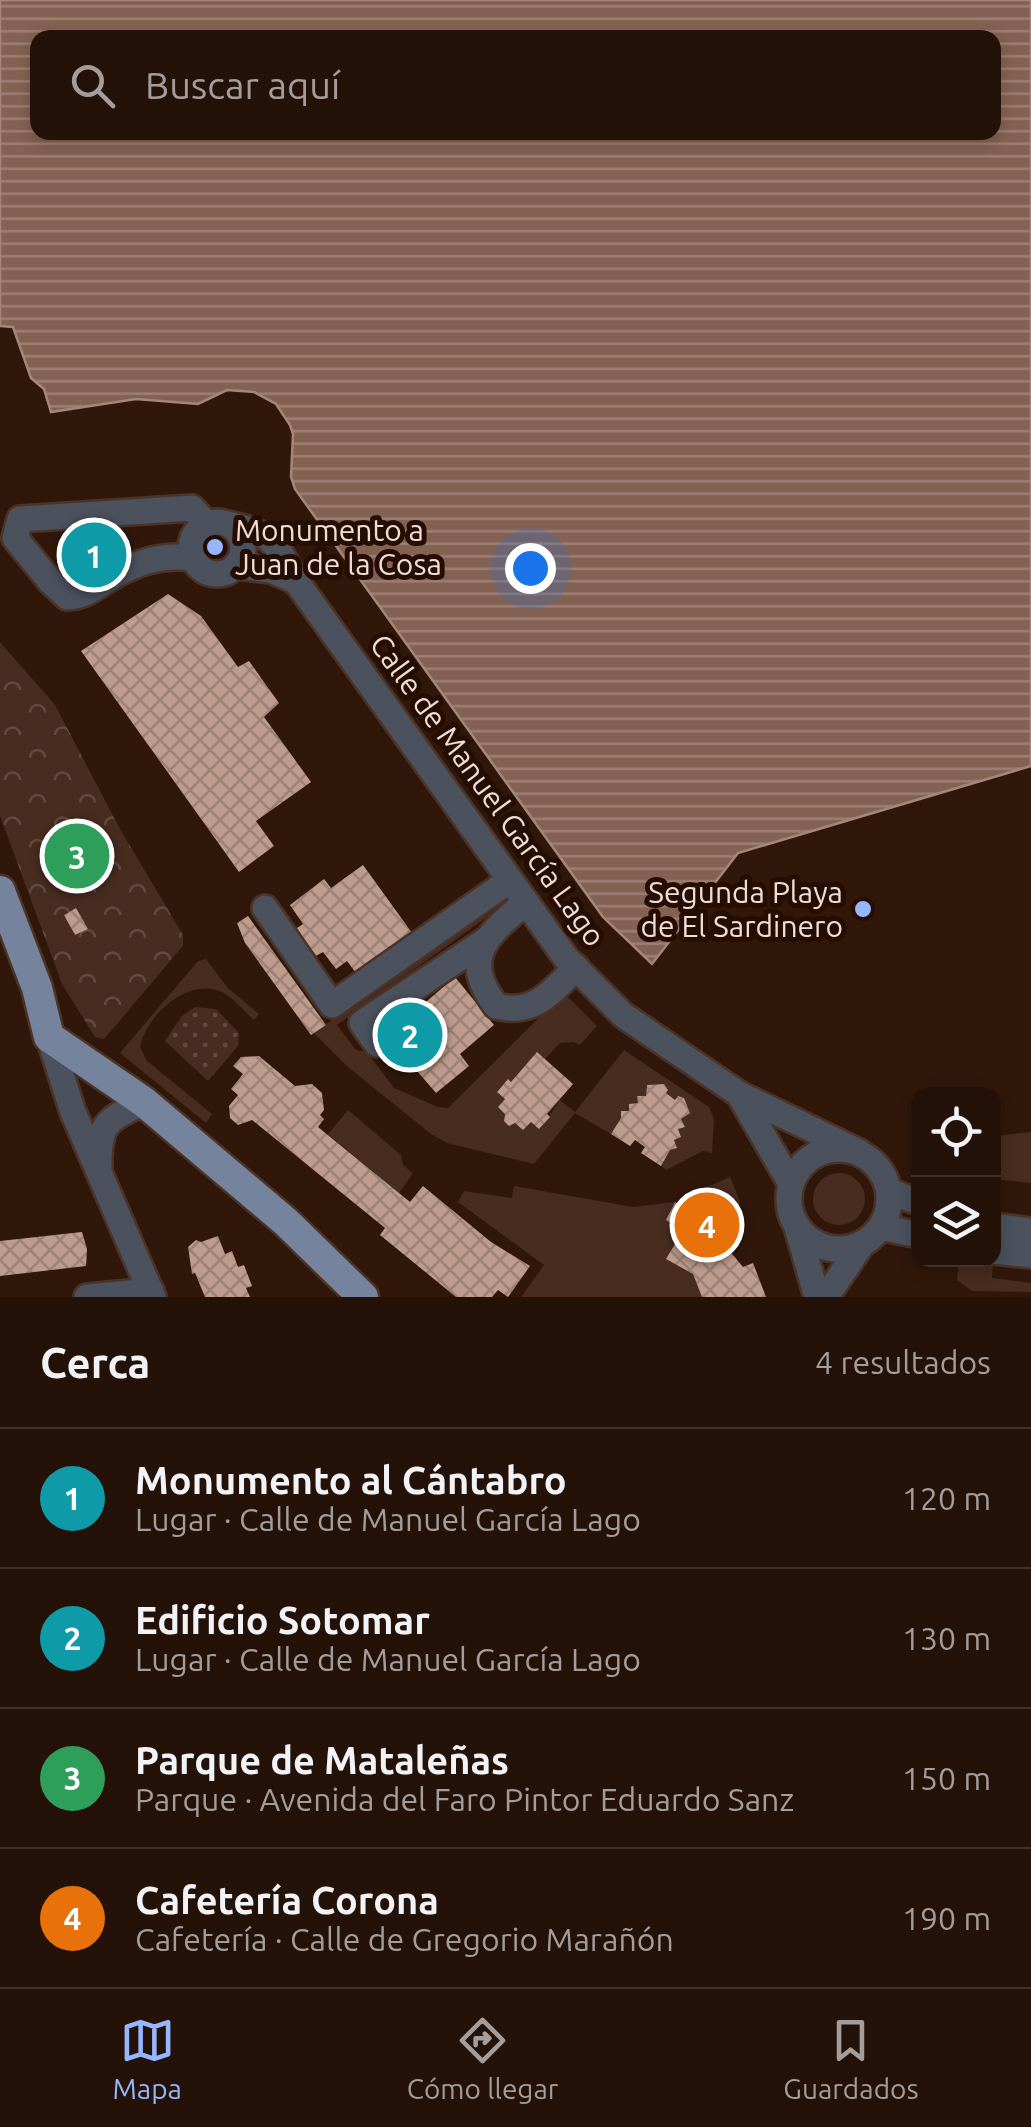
<!DOCTYPE html>
<html lang="es">
<meta charset="utf-8">
<style>
:root{--surface:#241108;--page:#2c1a12;--text:#f1f3f6;--muted:#a39d9c;--line:#413129;--accent:#96b6fd}
body{margin:0;font-family:Ubuntu,sans-serif;background:var(--page);color:var(--text)}
.controls{position:absolute;right:30px;bottom:30px;display:grid;overflow:hidden;border-radius:20px;box-shadow:0 5px 15px #0003}
.controls button{width:90px;height:90px;display:grid;place-items:center;padding:0;border:0;border-bottom:2px solid var(--line);background:var(--surface);color:var(--text);font:50px sans-serif}
.you{position:absolute;left:530px;top:568px;width:35px;height:35px;margin:-25px;border:8px solid #fff;border-radius:50%;background:#1a73e8;box-shadow:0 0 0 15px #1a73e833}
.badge{display:grid;place-items:center;width:65px;height:65px;border-radius:50%;background:var(--accent);color:#fff;font-size:32px;font-weight:700}
.pin{position:absolute;translate:-50% -50%;border:5px solid #fff;box-shadow:0 2px 10px #0006}
.list{margin:0;padding:0;list-style:none}
h2{display:flex;justify-content:space-between;align-items:center;height:130px;margin:0;padding:0 40px;font-size:42px}
h2 small{font-size:32px;font-weight:400;color:var(--muted)}
.list li{display:grid;grid-template-columns:65px 1fr auto;gap:30px;align-items:center;box-sizing:border-box;height:140px;padding:0 40px;border-top:2px solid var(--line)}
.list b{display:block;font-size:38px;white-space:nowrap}
.list p{margin:0;font-size:32px;white-space:nowrap;color:var(--muted)}
.list em{font-size:32px;font-style:normal;color:var(--muted)}
.icon{flex:none;width:55px;height:55px;fill:none;stroke:currentColor;stroke-width:2;stroke-linecap:round;stroke-linejoin:round}
.map{position:relative;flex:none;width:1031px;height:1297px;overflow:hidden}
.search{position:absolute;background:var(--surface);box-shadow:0 5px 15px #0003;left:30px;right:30px;top:30px;height:110px;display:flex;align-items:center;gap:25px;box-sizing:border-box;padding:0 35px;border-radius:20px;color:var(--muted);font-size:38px}
.sheet{height:690px;background:var(--surface)}
nav{display:flex;justify-content:space-around;align-items:center;box-sizing:border-box;height:140px;border-top:2px solid var(--line);background:var(--surface);font-size:28px;color:var(--muted)}
nav a{display:grid;justify-items:center;gap:5px}
nav .on{color:var(--accent)}
.map>svg:first-child{display:block}
</style>
<div class="map">
<svg width="1031" height="1297" viewBox="0 0 1031 1297">
<defs>
<pattern id="park-crowns" width="20" height="18" patternUnits="userSpaceOnUse" patternTransform="scale(2.5)"><rect width="20" height="18" fill="#482c1f"/><path d="M2 6a3 3 0 1 1 6 0M12 15a3 3 0 1 1 6 0" fill="none" stroke="#634a3f"/></pattern>
<pattern id="garden-dots" width="8" height="8" patternUnits="userSpaceOnUse" patternTransform="scale(2.5)"><rect width="8" height="8" fill="#482c1f"/><path d="M2 2h.1M6 6h.1" fill="none" stroke="#634a3f" stroke-width="1.8" stroke-linecap="round"/></pattern>
<pattern id="water-rules" width="6" height="5" patternUnits="userSpaceOnUse" patternTransform="scale(2.5)"><rect width="6" height="5" fill="#846253"/><path d="M0 2.5h6" fill="none" stroke="#9c7f73"/></pattern>
<pattern id="building-cross-hatch" width="8" height="8" patternUnits="userSpaceOnUse" patternTransform="scale(2.5)"><rect width="8" height="8" fill="#be9c8d"/><path d="M0 0l8 8M0 8l8-8" fill="none" stroke="#9b8176"/></pattern>
</defs>
<rect width="100%" height="100%" fill="#30170a"/>
<g fill="#482c1f">
<polygon points="493,905 497,910 337,1025 356,1050 367,1052 394,1088 438,1107 448,1108 564,993 597,1026 580,1045 574,1042 560,1043 545,1059 537,1053 511,1082 507,1080 497,1091 505,1099 498,1107 505,1114 504,1121 509,1125 515,1123 523,1130 531,1122 540,1129 560,1100 575,1112 624,1050 709,1107 714,1119 712,1153 703,1151 666,1170 661,1166 670,1150 677,1148 674,1140 681,1137 678,1129 684,1126 681,1119 690,1113 684,1098 678,1096 675,1100 666,1093 668,1089 663,1084 647,1085 646,1096 638,1096 638,1103 629,1104 629,1111 621,1111 621,1118 611,1134 575,1113 534,1164 447,1143 431,1134 348,1067 314,1033"/>
<path d="M 206,959 L 227,987 L 259,1014 L 254,1020 C 243,1010 231,994 216,990 C 184,981 146,1017 140,1047 L 147,1061 L 212,1114 L 206,1123 L 120,1053 L 198,961 Z"/>
<polygon points="348,1110 401,1155 403,1165 413,1173 399,1193 328,1134"/>
<polygon points="1031,1132 1031,1183 994,1179 994,1136"/>
<circle cx="839" cy="1199" r="26"/>
<polygon points="730,1177 740,1202 727,1224 682,1198"/>
<polygon points="514,1186 633,1207 675,1202 666,1220 683,1230 666,1259 693,1274 702,1297 521,1297 544,1265 458,1202 464,1191 512,1198"/>
<polygon points="959,1260 993,1261 992,1278 1031,1283 1031,1292 972,1291 957,1280"/>
</g>
<polygon fill="url(#park-crowns)" points="0,642 55,705 120,829 183,935 183,946 104,1039 95,1037 62,984 0,816"/>
<polygon fill="url(#garden-dots)" points="195,1007 216,1009 239,1033 238,1046 208,1081 165,1041 182,1016"/>
<path fill="url(#water-rules)" stroke="#a4877a" stroke-width="2.5" fill-rule="evenodd" d="M 0,0 L 1031,0 L 1031,766 L 738,853 L 652,964 L 603,917 L 295,489 L 291,477 L 293,434 L 290,425 L 276,404 L 254,392 L 227,390 L 198,404 L 136,399 L 51,412 L 44,389 L 31,378 L 13,327 L 0,326 ZM 38,38 L 994,38 L 994,132 L 38,132 Z"/>
<g fill="url(#building-cross-hatch)">
<polygon points="168,594 201,616 238,667 249,661 279,703 264,717 311,782 256,821 274,846 239,872 81,651"/>
<polygon points="363,865 415,937 359,977 347,961 336,969 323,952 314,957 294,930 303,924 290,905 324,879 331,888"/>
<polygon points="76,908 88,929 75,935 64,915"/>
<polygon points="248,916 326,1025 311,1035 245,943 237,923"/>
<polygon points="455,977 494,1025 460,1054 469,1066 436,1093 411,1064 422,1055 411,1043 401,1051 376,1022 409,994 420,1007"/>
<polygon points="537,1052 573,1084 547,1114 550,1117 539,1129 531,1122 523,1130 515,1123 509,1126 504,1121 505,1114 498,1107 505,1099 497,1092 508,1079 511,1082"/>
<polygon points="259,1056 295,1086 312,1084 322,1093 324,1110 320,1115 324,1119 318,1127 410,1202 423,1186 491,1242 530,1266 508,1297 498,1290 492,1297 456,1297 380,1235 385,1228 252,1120 238,1125 230,1118 229,1106 238,1095 231,1089 243,1074 233,1066 241,1057"/>
<polygon points="664,1084 668,1090 666,1093 675,1100 678,1096 684,1098 690,1113 681,1119 685,1127 678,1129 681,1137 674,1140 677,1148 670,1150 661,1166 641,1153 645,1147 635,1140 630,1146 611,1134 621,1118 621,1111 629,1111 629,1104 638,1103 637,1096 646,1096 647,1085"/>
<polygon points="675,1202 735,1237 728,1249 743,1267 753,1263 766,1297 702,1297 693,1274 666,1259 683,1230 666,1220"/>
<polygon points="82,1232 87,1249 86,1266 0,1276 0,1241"/>
<polygon points="218,1236 225,1254 232,1251 238,1267 244,1265 252,1286 246,1288 250,1297 205,1297 195,1273 192,1274 188,1247 196,1240 201,1242"/>
</g>
<g fill="none" stroke-linecap="round" stroke-linejoin="round">
<defs>
<g id="minor">
<circle cx="217" cy="548" r="26"/>
<path d="M 227,524 C 275,534 273,540 296,581 L 566,958 L 623,1015 L 739,1094 L 859,1152"/>
<path d="M 193,558 C 161,554 137,562 110,578 C 95,588 85,596 67,597 L 50,581 L 15,538 L 20,519 L 192,508 L 207,524"/>
<polyline points="236,566 271,570 296,581"/>
<path d="M 526,902 C 487,935 459,957 496,1006 C 534,1016 552,992 576,967"/>
<polyline points="265,908 332,1005 510,880"/>
<polyline points="49,1037 73,1112 153,1297"/>
<polyline points="377,1044 362,1023 485,941"/>
<polyline points="739,1094 791,1184"/>
<circle cx="839" cy="1199" r="50"/>
<path d="M 99,1166 C 99,1122 106,1121 144,1102"/>
<polyline points="889,1191 918,1202"/>
<polyline points="994,1226 1031,1231"/>
<polyline points="797,1227 817,1297"/>
<polyline points="881,1227 918,1235"/>
<polyline points="994,1251 1031,1255"/>
<polyline points="87,1297 151,1291"/>
<polyline points="826,1297 862,1244"/>
</g>
<polyline id="major" points="0,891 37,988 49,1037 144,1102 286,1222 363,1297"/>
</defs>
<use href="#minor" stroke="#4b3327" stroke-width="30"/>
<use href="#major" stroke="#4b3327" stroke-width="35"/>
<use href="#minor" stroke="#4b515d" stroke-width="25"/>
<use href="#major" stroke="#76839d" stroke-width="30"/>
</g>
<g fill="#96b6fd" stroke="#250d03" stroke-width="4">
<circle cx="215" cy="547" r="10"/>
<circle cx="863" cy="909" r="10"/>
</g>
<g text-anchor="middle" dominant-baseline="central" stroke-width="10" stroke-linejoin="round" paint-order="stroke">
<g font-size="30" fill="#f0ded6" stroke="#250d03" text-anchor="start">
<text x="235" y="530">Monumento a<tspan x="235" dy="34">Juan de la Cosa</tspan></text>
<text x="843" y="892" text-anchor="end">Segunda Playa<tspan x="843" dy="34">de El Sardinero</tspan></text>
</g>
<g font-size="30" fill="#f0ded6" stroke="#250d03">
<text transform="translate(488 790) rotate(54)">Calle de Manuel García Lago</text>
</g>
</g>
</svg>
<div class="controls">
<button><svg class="icon" aria-label="locate" viewBox="0 0 24 24"><circle cx="12" cy="12" r="6"/><path d="M12 2v4M12 18v4M2 12h4M18 12h4"/></svg></button>
<button><svg class="icon" aria-label="layers" viewBox="0 0 24 24"><path d="M12 4l9 5-9 5-9-5zM3 14l9 5 9-5"/></svg></button>
</div>
<div class="you"></div>
<div class="pin badge" style="left:94px;top:555px;background:#0f9aa8">1</div>
<div class="pin badge" style="left:410px;top:1035px;background:#0f9aa8">2</div>
<div class="pin badge" style="left:77px;top:856px;background:#2e9e5b">3</div>
<div class="pin badge" style="left:707px;top:1225px;background:#e8710a">4</div>
<div class="search"><svg class="icon" aria-label="search" viewBox="0 0 24 24"><circle cx="10" cy="10" r="6"/><path d="M15 15l6 6"/></svg>Buscar aquí</div>
</div>
<section class="sheet">
<h2>Cerca<small>4 resultados</small></h2>
<ul class="list">
<li><span class="badge" style="background:#0f9aa8">1</span><div><b>Monumento al Cántabro</b><p>Lugar · Calle de Manuel García Lago</p></div><em>120 m</em></li>
<li><span class="badge" style="background:#0f9aa8">2</span><div><b>Edificio Sotomar</b><p>Lugar · Calle de Manuel García Lago</p></div><em>130 m</em></li>
<li><span class="badge" style="background:#2e9e5b">3</span><div><b>Parque de Mataleñas</b><p>Parque · Avenida del Faro Pintor Eduardo Sanz</p></div><em>150 m</em></li>
<li><span class="badge" style="background:#e8710a">4</span><div><b>Cafetería Corona</b><p>Cafetería · Calle de Gregorio Marañón</p></div><em>190 m</em></li>
</ul>
</section>
<nav>
<a class="on"><svg class="icon" aria-label="map" viewBox="0 0 24 24"><path d="M3 6l6-2 6 2 6-2v14l-6 2-6-2-6 2zM9 4v14M15 6v14"/></svg>Mapa</a>
<a><svg class="icon" aria-label="directions" viewBox="0 0 24 24"><path d="M12 3l9 9-9 9-9-9zM9 14v-3h6M13 9l2 2-2 2"/></svg>Cómo llegar</a>
<a><svg class="icon" aria-label="saved" viewBox="0 0 24 24"><path d="M7 4h10v16l-5-4-5 4z"/></svg>Guardados</a>
</nav>
